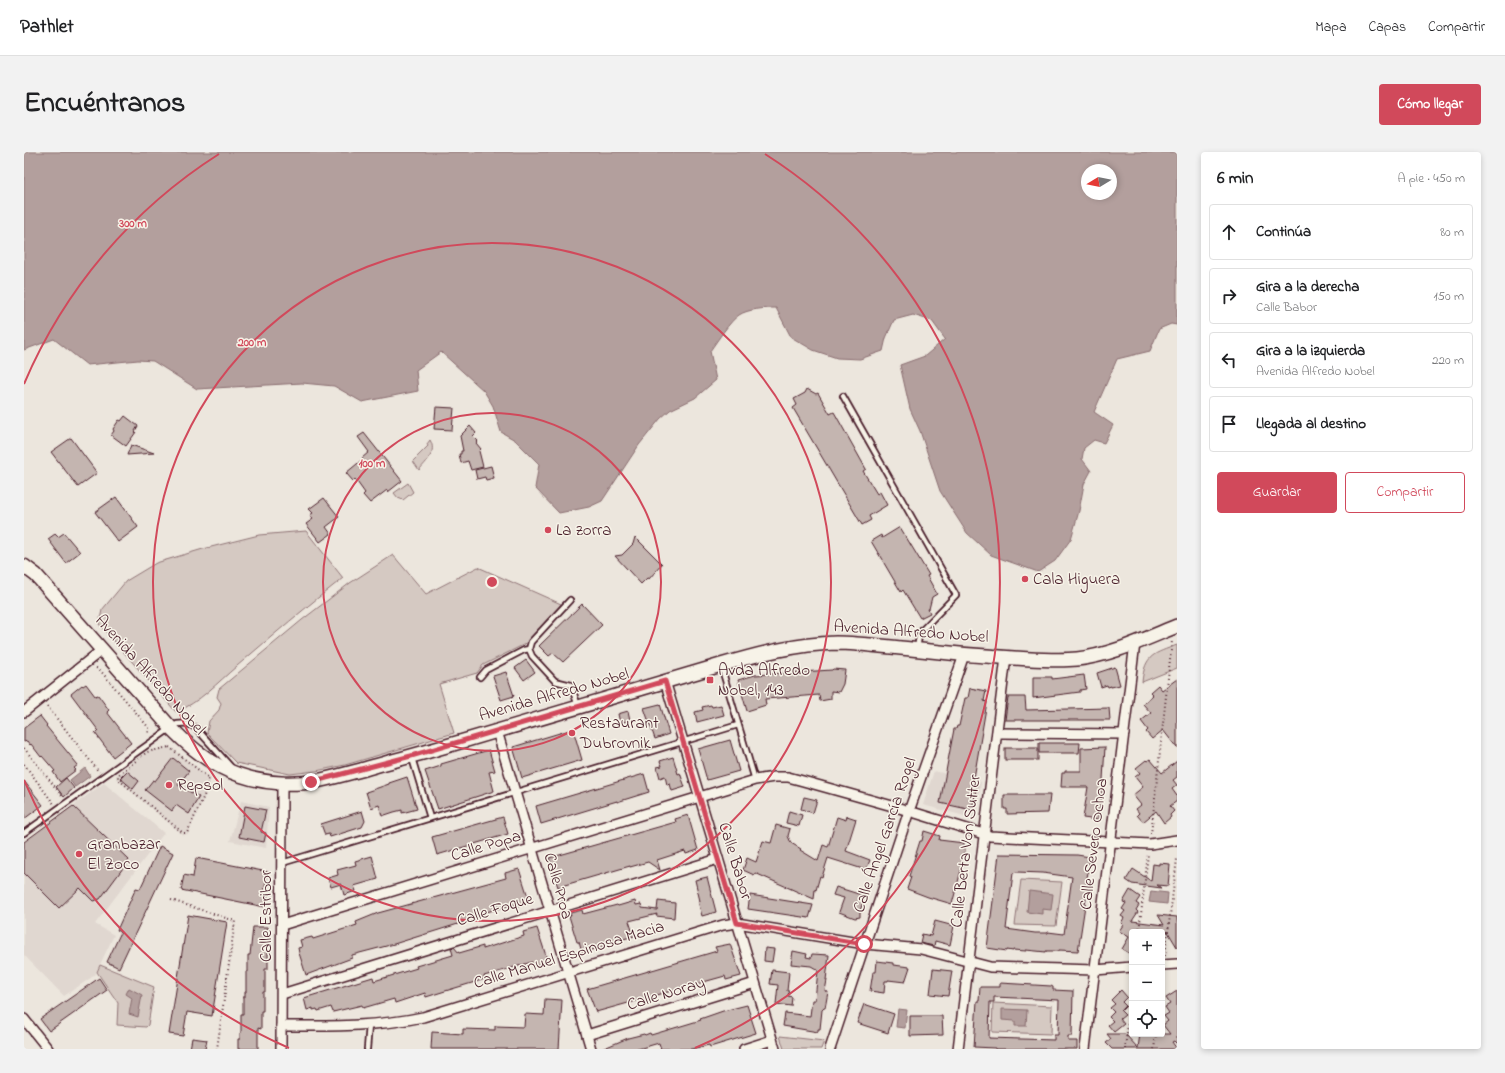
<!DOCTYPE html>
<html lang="es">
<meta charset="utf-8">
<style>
:root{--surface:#fff;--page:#f2f2f2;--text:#202124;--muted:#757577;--line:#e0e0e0;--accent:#d1495b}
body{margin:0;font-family:"Indie Flower",sans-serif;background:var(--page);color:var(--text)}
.controls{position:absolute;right:12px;bottom:12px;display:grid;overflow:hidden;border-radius:4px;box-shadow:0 2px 6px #0003}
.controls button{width:36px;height:36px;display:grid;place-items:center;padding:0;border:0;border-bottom:1px solid var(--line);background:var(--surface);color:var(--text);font:20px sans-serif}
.compass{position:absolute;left:1057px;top:12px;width:36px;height:36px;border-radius:50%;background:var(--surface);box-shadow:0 2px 6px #0003;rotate:260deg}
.stop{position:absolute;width:12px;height:12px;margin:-9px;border:3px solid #d1495b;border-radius:50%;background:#fff}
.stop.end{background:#d1495b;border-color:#fff;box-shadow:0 1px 4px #0008}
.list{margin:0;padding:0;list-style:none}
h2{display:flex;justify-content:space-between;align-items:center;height:52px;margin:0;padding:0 16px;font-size:17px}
h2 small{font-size:13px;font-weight:400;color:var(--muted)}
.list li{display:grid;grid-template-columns:26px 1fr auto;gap:12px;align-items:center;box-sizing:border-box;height:56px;margin:0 8px 8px;padding:0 8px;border:1px solid var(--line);border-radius:4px}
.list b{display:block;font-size:15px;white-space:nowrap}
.list p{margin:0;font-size:13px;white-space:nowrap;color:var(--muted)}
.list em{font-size:13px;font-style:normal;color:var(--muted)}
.actions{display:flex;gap:8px;padding:12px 16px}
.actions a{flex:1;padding:9px 0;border:1px solid var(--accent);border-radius:4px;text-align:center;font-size:14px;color:var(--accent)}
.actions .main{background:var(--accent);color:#fff}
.icon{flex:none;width:22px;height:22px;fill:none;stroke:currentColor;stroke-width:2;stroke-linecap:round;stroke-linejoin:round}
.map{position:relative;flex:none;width:1153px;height:897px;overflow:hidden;border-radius:4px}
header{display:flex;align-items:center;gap:24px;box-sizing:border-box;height:56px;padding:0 20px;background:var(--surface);border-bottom:1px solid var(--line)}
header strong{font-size:19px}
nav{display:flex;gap:22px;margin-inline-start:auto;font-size:14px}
.intro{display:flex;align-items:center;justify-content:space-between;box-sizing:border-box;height:96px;padding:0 24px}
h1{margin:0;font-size:28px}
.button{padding:10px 18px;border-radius:4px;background:var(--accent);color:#fff;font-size:14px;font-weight:700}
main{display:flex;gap:24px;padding:0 24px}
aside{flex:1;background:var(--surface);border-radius:4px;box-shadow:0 2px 6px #0003}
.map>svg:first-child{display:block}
</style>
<header>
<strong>Pathlet</strong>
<nav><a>Mapa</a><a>Capas</a><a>Compartir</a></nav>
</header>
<div class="intro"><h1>Encuéntranos</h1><a class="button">Cómo llegar</a></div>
<main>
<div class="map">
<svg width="1153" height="897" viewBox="0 0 1153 897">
<rect width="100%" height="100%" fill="#ece6dd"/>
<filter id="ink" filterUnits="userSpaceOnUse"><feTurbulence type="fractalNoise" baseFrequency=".025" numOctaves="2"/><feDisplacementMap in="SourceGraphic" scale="8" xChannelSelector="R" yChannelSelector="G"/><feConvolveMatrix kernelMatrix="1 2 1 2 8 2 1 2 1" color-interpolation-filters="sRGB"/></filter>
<g filter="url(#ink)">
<g fill="#e0d7d0">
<polygon points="145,594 187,626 182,642 164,682 159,683 92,627 92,623 123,599"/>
<polygon points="910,619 957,630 952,667 899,653"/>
<polygon points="80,631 140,681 71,772 90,783 71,823 40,844 0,803 0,690"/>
<polygon points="217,649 245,655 242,696 206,689"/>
</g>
<g fill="#d5c9c2" stroke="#907476">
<path d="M 406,288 C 413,300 403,309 395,318 L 389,309 L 404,294 L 403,292 Z"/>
<polygon points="384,331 389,340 379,348 374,346 370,341"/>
<path d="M 282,379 L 319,426 C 283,454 248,484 213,514 C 194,530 175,551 152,560 L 75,472 L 78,458 L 102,429 L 132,411 L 179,397 L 235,383 Z"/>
<polygon points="369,403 402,442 454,415 537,452 501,492 459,513 453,521 415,532 430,581 321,613 292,619 266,622 212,611 183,581 185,569 195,558 197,551 193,545 195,537 278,468 326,431"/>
<path d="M 1153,493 L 1153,516 L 1118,530 C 1121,502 1130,502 1153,493 Z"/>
<polygon points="997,728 1038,730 1032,774 991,773"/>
<polygon points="76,813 130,835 124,873 122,875 93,873 94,851 73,820"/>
<polygon points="969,851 1028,854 1027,882 968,880"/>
<polygon points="756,884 800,889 797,897 760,897"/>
</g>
<g fill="#b39f9d" stroke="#896c6f" fill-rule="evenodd">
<path d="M 0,0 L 1153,0 L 1153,173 L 1147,172 L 1135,177 L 1126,199 L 1093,207 L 1070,260 L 1089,273 L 1080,291 L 1070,288 L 1060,296 L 1058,307 L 1067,319 L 1060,332 L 1055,359 L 1047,387 L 1031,409 L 1014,420 L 967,403 L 943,381 L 916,339 L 896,279 L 886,257 L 876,213 L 901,204 L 921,187 L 908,169 L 889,163 L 870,168 L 862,186 L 859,199 L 836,207 L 813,206 L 789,198 L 767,185 L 752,156 C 741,156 724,157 715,163 C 706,169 693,189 686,199 L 692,228 L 671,246 L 646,258 L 636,267 L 615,293 L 578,349 L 565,355 L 535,361 L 511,336 L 515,312 L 491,288 L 477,280 L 469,254 L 460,239 L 417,200 L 392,218 L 394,239 L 338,250 L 310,234 L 278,231 L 173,237 L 129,209 L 114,208 L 63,213 L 30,187 L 0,198 ZM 1063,18 L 1087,18 L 1087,42 L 1063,42 Z"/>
<polygon points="61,616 66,624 51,635 46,628"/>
<polygon points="1005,739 1029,742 1027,758 1018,757 1018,762 1003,760"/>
<polygon points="1127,739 1144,741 1143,752 1125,750"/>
<polygon points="105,836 118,843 114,865 105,862 108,846 102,842"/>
<polygon points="874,857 883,858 881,876 872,875"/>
<polygon points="978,857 1003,858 1002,874 991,874 991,869 978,868"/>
</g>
<g fill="#c4b5b0" stroke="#4a1f2b" fill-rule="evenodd">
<polygon points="783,237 792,242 794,241 806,262 810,260 842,317 839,319 853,342 856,340 863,353 845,364 847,368 838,373 769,256 773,253 770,247 781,241"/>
<polygon points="412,255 430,256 428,278 410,277"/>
<polygon points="101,264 114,274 111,279 112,280 102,294 87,283 90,279 89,277 95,268 97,269"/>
<polygon points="446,274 452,281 449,284 454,289 452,291 457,297 455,299 459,315 447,318 444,309 437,311 435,302 437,302 437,299 439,299 436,284"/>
<polygon points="340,281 378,329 364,340 363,338 346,351 339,343 341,341 331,327 329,329 322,321 339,307 338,306 345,300 334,285"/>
<polygon points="47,286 73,321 54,335 27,300"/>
<polygon points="107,293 130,301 103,303"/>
<polygon points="467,314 470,326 462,328 461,325 453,327 451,318"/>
<polygon points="92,345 114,375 94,390 71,360"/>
<polygon points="300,346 315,365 302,375 307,382 296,390 282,372 289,367 286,363 289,361 285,357"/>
<polygon points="876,375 905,423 903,424 913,442 908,445 905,457 904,457 906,461 896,466 879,438 877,440 847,389 857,383 858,386"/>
<polygon points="40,381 56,400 42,411 24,387 31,382 34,385"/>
<polygon points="611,385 638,412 625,427 623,426 617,432 591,404 598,403 609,392"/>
<polygon points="558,452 578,473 539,510 529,501 525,504 515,494"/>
<polygon points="502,508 511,520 500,528 491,516"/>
<polygon points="1091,515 1096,533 1087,535 1087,534 1084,535 1083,533 1077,535 1073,521"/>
<polygon points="809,517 821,518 819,532 815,540 807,539 807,547 796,549 795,543 741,547 742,553 723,559 714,528 731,523 808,518"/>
<polygon points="482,520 490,544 477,548 469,524"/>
<polygon points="1060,523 1062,537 1056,538 1056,540 1009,546 1009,525 1028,525 1028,527"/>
<polygon points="1153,527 1153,596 1139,578 1128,587 1122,580 1124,578 1117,569 1127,561 1119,552 1129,543 1126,540 1134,533 1138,538"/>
<polygon points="62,532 71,544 74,543 85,558 83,560 107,591 89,605 71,581 74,578 47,542 58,533 59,534"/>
<polygon points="946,536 962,539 960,549 963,550 949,632 953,633 948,658 916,651 930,577 932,577 933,574 935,574 941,546 944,546"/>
<polygon points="984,545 1001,545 1002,558 1085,556 1086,568 981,568"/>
<polygon points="636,552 645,582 631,587 620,556"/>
<polygon points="687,553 688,555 697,553 700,563 673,570 671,560 679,558 678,555"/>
<polygon points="604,559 606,568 596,571 594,562"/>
<polygon points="16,564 23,573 22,574 54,613 50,616 52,618 36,630 29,620 31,619 18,604 17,605 7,592 6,593 3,589 0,590 0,576"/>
<polygon points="549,577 558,608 498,626 489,595"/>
<polygon points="706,588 715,619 683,628 674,597"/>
<polygon points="1015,591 1056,591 1055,601 1015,601"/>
<polygon points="1081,595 1078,644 1074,668 1059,666 1064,635 1037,635 1038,621 1041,621 1041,619 1057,619 1057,596"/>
<rect x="981" y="596" width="33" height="12"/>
<polygon points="465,598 471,619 465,620 470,639 414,657 401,619 417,614 417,612"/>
<polygon points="649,605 654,622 656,621 661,635 648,639 646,632 643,633 641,624 636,626 633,615 638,614 636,609"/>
<polygon points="149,606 165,619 154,633 175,645 165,662 152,653 148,659 121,638 129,628 131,629"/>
<polygon points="1126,607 1138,621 1153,609 1153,625 1149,628 1153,633 1148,637 1153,644 1153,649 1146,654 1150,659 1146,663 1147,665 1140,671 1132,659 1119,670 1113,663 1115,661 1112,657 1117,653 1109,643 1119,635 1111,625 1116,621 1112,616 1122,608 1123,609"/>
<polygon points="103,619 115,629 109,637 96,626"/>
<polygon points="620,622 625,640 593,650 593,649 517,672 512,654"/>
<polygon points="383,625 393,657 378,661 378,658 370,660 358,664 355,653 347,656 342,640 365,632 365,631"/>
<polygon points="42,626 50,636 40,645 32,635"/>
<polygon points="0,629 19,653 0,667"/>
<polygon points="980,643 1026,643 1024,661 983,662 983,657 980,657"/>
<polygon points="780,645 793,648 789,661 777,657"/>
<polygon points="49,654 105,708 76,747 69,749 56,736 35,756 0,721 0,690"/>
<polygon points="221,654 242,658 237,680 242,681 240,690 215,685"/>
<polygon points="338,659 341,669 338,675 306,685 305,682 301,683 297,672"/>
<polygon points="765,659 778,663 775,674 762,671"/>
<polygon points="664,663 674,698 662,702 661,699 633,708 636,718 624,710 606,715 606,714 534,735 532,729 530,729 526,714 528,714 525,706 652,670 651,667"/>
<polygon points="823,664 832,667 822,699 846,708 842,718 804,706 798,725 796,724 792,738 791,737 790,747 731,721 730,723 719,718 723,706 732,710 739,689 747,691 752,673 766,677 764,684 767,691 777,697 776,698 794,709 799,693 804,695 813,665 822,668"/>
<polygon points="479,665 484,682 413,703 408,685"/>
<polygon points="900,679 916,684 915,688 940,691 941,698 939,715 938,715 928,752 904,745 883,737 887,725 885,724 890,708 896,689 898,689"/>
<polygon points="136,694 149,701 95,816 83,810 97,780 93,778 112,736 116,737"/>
<path d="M 975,702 L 1053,703 L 1066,705 L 1062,734 L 1064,734 L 1054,799 L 1035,798 L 1035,799 L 1022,799 L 1022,800 L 1002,798 L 1002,799 L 989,798 L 989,799 L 983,798 L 983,799 L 963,796 ZM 993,720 L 1019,721 L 1048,725 L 1040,782 L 1024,780 L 1024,781 L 1011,781 L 982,777 L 989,721 Z"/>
<polygon points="348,704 354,727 330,734 332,739 320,743 317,732 307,735 304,726 314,723 313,718 332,713 331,709"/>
<polygon points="172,706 244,720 240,739 244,740 241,755 157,738 160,723 169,725"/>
<polygon points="1135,711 1146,712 1144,734 1133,733 1137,736 1108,732 1102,728 1109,717 1127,729 1129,712 1135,713"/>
<polygon points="495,717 506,751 491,755 490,752 449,764 450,767 370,792 328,803 328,806 282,823 275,801 274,796 278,795 276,788 288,785 289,787 333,773 332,770 354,761 482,726 481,721"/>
<polygon points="683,725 692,760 678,764 674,749 676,749 671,728"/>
<polygon points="812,735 841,744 836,759 836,765 831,766 815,760 820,746 809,743"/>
<polygon points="1106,738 1116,745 1112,751 1115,753 1112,758 1114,760 1108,769 1140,773 1134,763 1153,765 1153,795 1144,780 1108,780 1108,803 1098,797 1105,785 1095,779 1099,773 1097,771 1100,766 1097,764 1101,759 1098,757 1102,751 1099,750"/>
<polygon points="726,743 789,753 785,766 724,757"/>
<polygon points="611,749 612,753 617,752 618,756 633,758 634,749 651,751 650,766 632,764 633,762 605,769 610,784 585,791 585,793 558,801 555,790 553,790 545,764 547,764 546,761 558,758 559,762 593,753 594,754"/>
<polygon points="164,763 203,770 188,864 163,860 159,884 145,882"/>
<polygon points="911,769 930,774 926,793 911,789 910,794 896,791 898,782 907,784"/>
<polygon points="229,775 244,775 244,817 241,817 241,840 239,840 239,859 237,859 237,877 234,876 234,897 214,897 214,887 216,887 216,881 217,881 217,862 219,862 219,845 221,845 221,840 222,840 222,820 224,820 224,803 226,803"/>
<polygon points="513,776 524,810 510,814 508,810 460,824 461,827 418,840 402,845 401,841 371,851 370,847 339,856 338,853 309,860 307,855 294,859 293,857 289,858 289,856 283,858 280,846 349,825 350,829 393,816 392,814 429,803 427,796 430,795 435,801 459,794 459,797 500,784 499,780"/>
<polygon points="706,792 717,824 702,828 701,824 572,860 563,837 693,799 691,795"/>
<polygon points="741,796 750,797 748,810 740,809"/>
<polygon points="769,799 783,802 782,805 787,806 788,802 805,803 802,828 803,828 801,839 804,840 801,856 800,856 798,858 796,877 794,877 794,880 759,874 761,861 786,864 788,848 791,848 794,818 787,814 767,812"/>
<polygon points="853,809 869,811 869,813 886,815 881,830 864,828 864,829 861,829 860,841 846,839 849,820 852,820"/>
<polygon points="909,817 928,819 924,844 906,842"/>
<polygon points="748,818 765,820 763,839 765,839 764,844 768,845 767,854 752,852 754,833 746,832"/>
<polygon points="75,826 83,838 25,879 16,867"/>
<path d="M 976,831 L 1027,834 L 1029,835 L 1029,838 L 1049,839 L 1048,884 L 1044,884 L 1044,889 L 1053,889 L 1053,897 L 971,897 L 971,896 L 950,895 L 953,849 L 955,849 L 956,835 L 976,835 ZM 970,845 L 1035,848 L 1034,883 L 1030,883 L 1030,888 L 965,886 L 966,850 L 970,850 Z"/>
<polygon points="1097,838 1103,845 1098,850 1102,854 1097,859 1101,863 1096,867 1100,872 1090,880 1084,873 1089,869 1085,865 1090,860 1086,856 1091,852 1087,848"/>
<polygon points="1153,839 1153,892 1150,889 1148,890 1153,897 1088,897 1082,891 1087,887 1083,882 1101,882 1114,896 1116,882 1146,882 1139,873 1144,869 1140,864 1145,861 1141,855 1146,852 1142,846"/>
<polygon points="521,847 538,848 535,897 407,897 408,880 439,882 439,877 471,878 471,874 500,875 501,862 520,863"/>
<polygon points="840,852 870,862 864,881 833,871"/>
<polygon points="723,853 732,881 686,895 685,893 667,897 637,897 635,891 614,897 578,897 604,886 620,882 621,883 626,881 627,883 677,868 676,867 699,859"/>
<polygon points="886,864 918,864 919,883 886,884"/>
<polygon points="168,886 183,888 181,897 166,897"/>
</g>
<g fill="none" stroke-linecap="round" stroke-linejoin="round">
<defs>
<g id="lane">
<polyline points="819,244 932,443 899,477 895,484 893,497"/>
<polyline points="546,448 507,490 505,497 508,504 531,529 547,533 554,554"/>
<polyline points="697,514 731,628"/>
<polyline points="456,525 462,518 500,498 505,497"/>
<path d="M 153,572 C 161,571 165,571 172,576 L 207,615"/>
<polyline points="388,606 406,666"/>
<polyline points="0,681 147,576"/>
<polyline points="258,711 714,573"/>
<polyline points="343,897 345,873"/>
</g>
<g id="street">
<polyline points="641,529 751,897"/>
<polyline points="0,560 79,497"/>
<polyline points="473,579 567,897"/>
<polyline points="973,581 1100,582"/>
<polyline points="258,773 731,628 750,625 764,625 779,629 872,655 966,684 1126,692 1153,688"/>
<polyline points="1138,813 1153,812"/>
<polyline points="258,842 694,707"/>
<polyline points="0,867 24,897"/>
<path d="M 257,874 C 305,874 352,875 399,865 L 699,773 L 713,771 L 841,792 L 897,797 L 966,815 L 1071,818 L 1108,815"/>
<polyline points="563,883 731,831"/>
<polyline points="257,897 258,631"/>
<polyline points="720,897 748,888"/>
<polyline points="806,897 885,659 940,503"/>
<polyline points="934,897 982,505"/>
<polyline points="1061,897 1111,491"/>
</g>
<path id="secondary" d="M 0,414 L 12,423 L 147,576 C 179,609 210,628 257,631 C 285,633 311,625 337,618 C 364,610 392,603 419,595 C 511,567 604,540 697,513 C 735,502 772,492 812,491 C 837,491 862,495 887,497 C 921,501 955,504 990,506 C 1011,507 1032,509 1053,507 C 1088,503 1121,487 1153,474"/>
</defs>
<use href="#lane" stroke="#4a1f2b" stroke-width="8"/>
<use href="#street" stroke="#4a1f2b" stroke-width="12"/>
<use href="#secondary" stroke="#4a1f2b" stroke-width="16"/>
<g stroke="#4a1f2b" stroke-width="2" stroke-dasharray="1 3" stroke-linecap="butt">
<polyline points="72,516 75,517 125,576 124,582"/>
<polyline points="23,554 75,620"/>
<polygon points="145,595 185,626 180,644 163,681 159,681 94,627 94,623 123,600"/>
<polyline points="0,596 39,645"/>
<polyline points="0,612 30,652"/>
<polyline points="1127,682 1148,489"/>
<polyline points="147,748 211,769 193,897"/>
<polyline points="1115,780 1124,702"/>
<polyline points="1141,804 1153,707"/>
<polyline points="1138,831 1139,822"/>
<polyline points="1101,897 1108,837"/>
<polyline points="1130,897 1132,882"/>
</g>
<use href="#lane" stroke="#f7f3e8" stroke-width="4.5"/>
<use href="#street" stroke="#f7f3e8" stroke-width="9"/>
<use href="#secondary" stroke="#f7f3e8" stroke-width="13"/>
</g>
</g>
<g fill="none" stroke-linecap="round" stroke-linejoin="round" filter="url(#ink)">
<polyline stroke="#d1495b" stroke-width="5" points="287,630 387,604 641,529 713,771 840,792"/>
</g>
<g fill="none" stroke="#d1495b" stroke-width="2">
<circle cx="468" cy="430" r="169"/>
<circle cx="468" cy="430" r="339"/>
<path d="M265 896A508 508 0 0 1 0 628M0 232A508 508 0 0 1 195 2M741 2A508 508 0 0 1 671 896"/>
</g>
<g fill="#d1495b" stroke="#f7f3e8" stroke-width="1.5">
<circle cx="524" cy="378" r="4"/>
<circle cx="1001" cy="427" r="4"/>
<rect x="682" y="524" width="8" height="8" rx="2"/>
<circle cx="548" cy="581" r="4"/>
<circle cx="145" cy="633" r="4"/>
<circle cx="55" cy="702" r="4"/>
</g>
<g text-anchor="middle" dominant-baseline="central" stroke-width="3" stroke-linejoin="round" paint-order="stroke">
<g font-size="17" fill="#4a1f2b" stroke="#f7f3e8" text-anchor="start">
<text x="532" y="378">La zorra</text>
<text x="1009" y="427">Cala Higuera</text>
<text x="694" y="518">Avda Alfredo<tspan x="694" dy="20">Nobel, 143</tspan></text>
<text x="556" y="571">Restaurant<tspan x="556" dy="20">Dubrovnik</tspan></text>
<text x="153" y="633">Repsol</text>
<text x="63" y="692">Granbazar<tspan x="63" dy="20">El Zoco</tspan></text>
</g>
<g font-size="17" fill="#4a1f2b" stroke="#f7f3e8">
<text transform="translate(887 480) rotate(4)">Avenida Alfredo Nobel</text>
<text transform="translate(126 523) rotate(48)">Avenida Alfredo Nobel</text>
<text transform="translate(530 543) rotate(-16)">Avenida Alfredo Nobel</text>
<text transform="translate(861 683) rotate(-71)">Calle Ángel García Rogel</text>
<text transform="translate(1070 692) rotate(-83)">Calle Severo Ochoa</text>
<text transform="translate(462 694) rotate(-17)">Calle Popa</text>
<text transform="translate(942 699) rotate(-83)">Calle Berta Von Sutter</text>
<text transform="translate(711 709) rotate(73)">Calle Babor</text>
<text transform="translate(534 734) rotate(74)">Calle Proa</text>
<text transform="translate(471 758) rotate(-17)">Calle Foque</text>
<text transform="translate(242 764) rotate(-90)">Calle Estribor</text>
<text transform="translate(545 803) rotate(-17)">Calle Manuel Espinosa Macia</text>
<text transform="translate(642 842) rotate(-17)">Calle Noray</text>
</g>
</g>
<circle cx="468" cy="430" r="6" fill="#d1495b" stroke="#f7f3e8" stroke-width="2"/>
<g font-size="12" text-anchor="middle" font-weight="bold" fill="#d1495b" stroke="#f7f3e8" stroke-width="3" stroke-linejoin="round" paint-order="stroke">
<text x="109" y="75">300 m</text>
<text x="228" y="194">200 m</text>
<text x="348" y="315">100 m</text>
</g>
</svg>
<div class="controls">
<button>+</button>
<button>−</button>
<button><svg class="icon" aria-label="locate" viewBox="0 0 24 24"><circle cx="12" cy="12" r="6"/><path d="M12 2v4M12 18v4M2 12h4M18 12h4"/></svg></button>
</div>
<svg class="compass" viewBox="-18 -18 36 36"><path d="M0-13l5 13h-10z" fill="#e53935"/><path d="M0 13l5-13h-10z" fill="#757577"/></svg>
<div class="stop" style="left:840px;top:792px"></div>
<div class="stop end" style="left:287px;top:630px"></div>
</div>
<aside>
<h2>6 min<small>A pie · 450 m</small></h2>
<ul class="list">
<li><svg class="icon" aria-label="ahead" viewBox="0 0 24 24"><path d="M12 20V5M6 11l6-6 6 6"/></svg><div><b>Continúa</b></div><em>80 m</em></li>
<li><svg class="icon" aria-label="right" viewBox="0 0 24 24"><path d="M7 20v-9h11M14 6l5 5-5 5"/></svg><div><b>Gira a la derecha</b><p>Calle Babor</p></div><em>150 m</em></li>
<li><svg class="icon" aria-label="left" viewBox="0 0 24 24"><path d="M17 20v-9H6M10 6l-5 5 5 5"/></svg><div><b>Gira a la izquierda</b><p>Avenida Alfredo Nobel</p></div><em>220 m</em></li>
<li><svg class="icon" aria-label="arrive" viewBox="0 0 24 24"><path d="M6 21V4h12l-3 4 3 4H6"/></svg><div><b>Llegada al destino</b></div></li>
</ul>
<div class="actions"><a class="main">Guardar</a><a>Compartir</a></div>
</aside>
</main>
